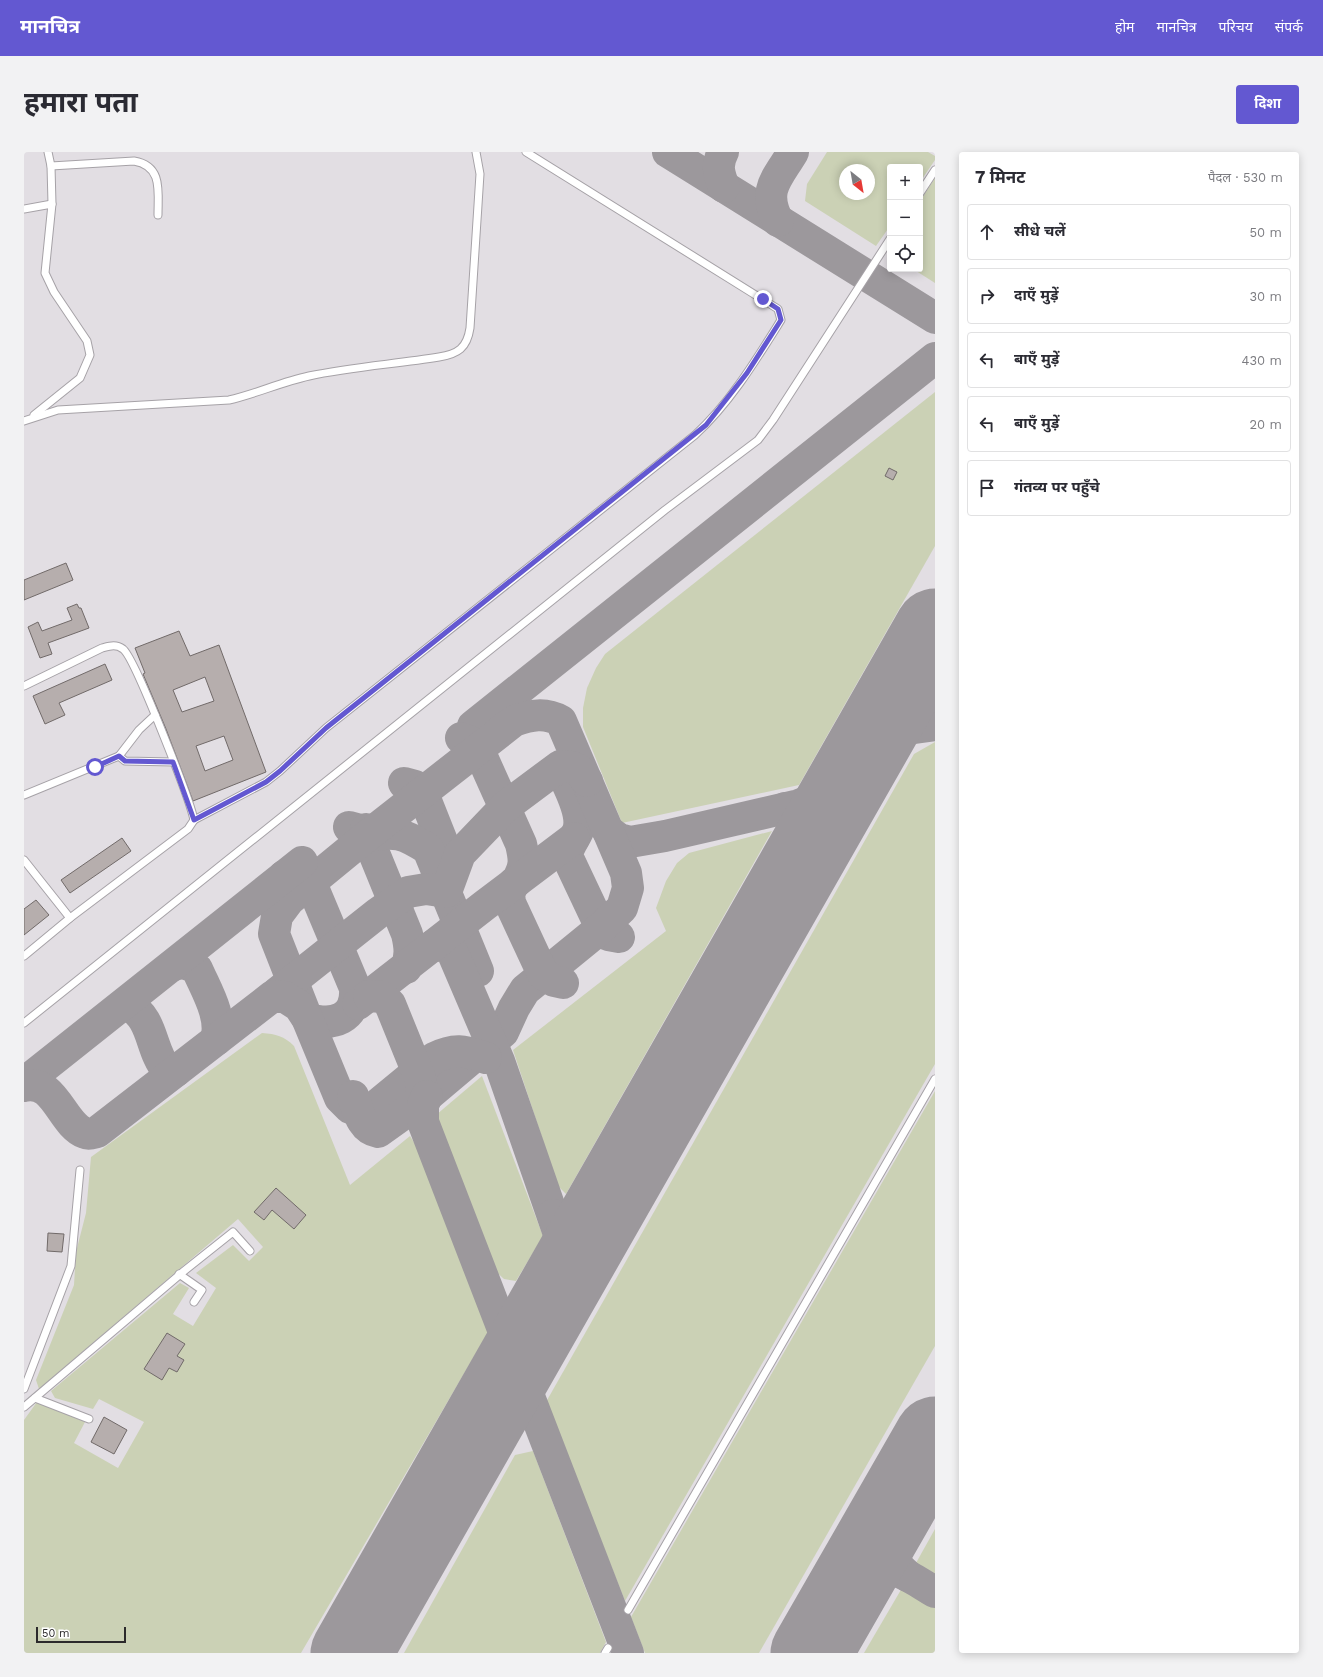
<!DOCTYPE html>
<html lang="hi">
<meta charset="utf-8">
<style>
:root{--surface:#fff;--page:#f2f2f3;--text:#2b2b33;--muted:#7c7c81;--line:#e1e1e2;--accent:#6358d1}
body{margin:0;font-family:"Work Sans","Noto Sans Devanagari",sans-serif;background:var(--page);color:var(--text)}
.controls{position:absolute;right:12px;top:12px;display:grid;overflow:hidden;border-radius:4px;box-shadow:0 2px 10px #0003}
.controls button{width:36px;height:36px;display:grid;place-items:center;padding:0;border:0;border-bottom:1px solid var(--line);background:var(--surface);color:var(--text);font:20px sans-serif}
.compass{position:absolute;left:815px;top:12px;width:36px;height:36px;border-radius:50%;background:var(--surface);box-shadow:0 2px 10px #0003;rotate:149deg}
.scale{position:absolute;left:12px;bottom:10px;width:90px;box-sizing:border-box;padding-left:4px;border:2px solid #2b292b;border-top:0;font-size:11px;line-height:14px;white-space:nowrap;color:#2b292b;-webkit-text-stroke:3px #fff;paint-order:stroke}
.stop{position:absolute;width:12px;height:12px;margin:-9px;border:3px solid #6358d1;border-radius:50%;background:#fff}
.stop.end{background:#6358d1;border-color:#fff;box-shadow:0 1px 4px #0008}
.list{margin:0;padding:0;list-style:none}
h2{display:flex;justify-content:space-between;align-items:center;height:52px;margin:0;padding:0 16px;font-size:17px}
h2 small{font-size:13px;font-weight:400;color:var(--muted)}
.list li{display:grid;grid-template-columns:26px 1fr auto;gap:12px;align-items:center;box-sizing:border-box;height:56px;margin:0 8px 8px;padding:0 8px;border:1px solid var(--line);border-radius:4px}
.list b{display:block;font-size:15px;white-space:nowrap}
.list em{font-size:13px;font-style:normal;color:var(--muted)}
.icon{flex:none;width:22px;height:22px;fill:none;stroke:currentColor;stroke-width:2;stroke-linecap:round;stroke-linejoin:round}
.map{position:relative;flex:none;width:911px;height:1501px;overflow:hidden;border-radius:4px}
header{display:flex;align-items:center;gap:24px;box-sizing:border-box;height:56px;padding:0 20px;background:var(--accent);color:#fff}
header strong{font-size:19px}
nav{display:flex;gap:22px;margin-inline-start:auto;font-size:14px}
.intro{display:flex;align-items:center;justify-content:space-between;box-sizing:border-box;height:96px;padding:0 24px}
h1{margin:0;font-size:28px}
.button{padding:10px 18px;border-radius:4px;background:var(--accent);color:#fff;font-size:14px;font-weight:700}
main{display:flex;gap:24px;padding:0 24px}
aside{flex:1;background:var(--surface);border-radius:4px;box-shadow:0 2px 10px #0003}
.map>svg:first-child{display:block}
</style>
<header>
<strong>मानचित्र</strong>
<nav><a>होम</a><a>मानचित्र</a><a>परिचय</a><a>संपर्क</a></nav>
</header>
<div class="intro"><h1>हमारा पता</h1><a class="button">दिशा</a></div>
<main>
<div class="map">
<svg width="911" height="1501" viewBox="0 0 911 1501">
<rect width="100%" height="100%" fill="#e2dee3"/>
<g fill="#cbd1b5" fill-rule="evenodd">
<path d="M 803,0 L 904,0 L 911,4 L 911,8 L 896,30 L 896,15 L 866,15 L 866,74 L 852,94 L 781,49 L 783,32 ZM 821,18 L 845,18 L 845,42 L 821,42 Z"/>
<polygon points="911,26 911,131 889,117 896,117 896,49"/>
<polygon points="911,240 911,394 775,633 598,671 559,575 559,556 563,536 572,516 581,502"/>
<polygon points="911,590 911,912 601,1449 522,1250 890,602"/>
<polygon points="748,679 542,1042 534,1034 489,898 642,779 632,756 642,729 653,711 665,701"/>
<path d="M 238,881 C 252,882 260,884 270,894 L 326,1033 L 386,984 L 396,1000 L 466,1177 L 277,1501 L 0,1501 L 0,1268 L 13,1250 L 61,1270 L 50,1291 L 94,1316 L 120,1270 L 75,1247 L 69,1257 L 31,1246 L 27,1239 L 156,1131 L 165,1136 L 149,1162 L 169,1174 L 192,1136 L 172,1121 L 209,1093 L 225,1109 L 239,1095 L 214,1067 L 15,1237 L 12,1228 L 50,1133 L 52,1100 L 62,1061 L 67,1005 Z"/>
<polygon points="458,924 519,1084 492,1129 480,1127 468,1116 420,990 412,963"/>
<polygon points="911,939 911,1194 735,1501 621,1501 607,1465"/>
<polygon points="509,1299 582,1490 576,1501 380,1501 491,1303"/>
<polygon points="911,1377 911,1422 892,1411"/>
<polygon points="878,1436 911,1455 911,1501 840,1501"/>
</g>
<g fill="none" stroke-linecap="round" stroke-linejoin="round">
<g stroke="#9c989c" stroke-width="32">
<polyline points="644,0 911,166"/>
<path d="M 699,0 C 692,13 695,22 700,35"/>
<path d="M 754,69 C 738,38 753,27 769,0"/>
<path d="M 887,518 C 885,523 883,528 882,533 C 880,551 896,566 911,571"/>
<polyline points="449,574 911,206"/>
<path d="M 437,586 L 449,591 L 454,596 L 497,692 C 501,709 501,714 493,729"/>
<path d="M 540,624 C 546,639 560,662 554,679 C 550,688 544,694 543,704 L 577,776 L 584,783 L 595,785"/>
<polyline points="380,631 391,634 398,639 429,717"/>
<path d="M 761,656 C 799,663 783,696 773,719"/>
<path d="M 325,675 L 336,678 L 343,684 L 383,782 C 386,795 387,804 382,816"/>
<path d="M 342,677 L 343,684 C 372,679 379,681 404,697 L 454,819"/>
<polyline points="584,679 595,687 606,690 641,684 775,653 798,644 818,632 836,608 849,593 862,584 876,578 911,573"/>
<path d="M 260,724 C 272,721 278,723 287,731 L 331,836 C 333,867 309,875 283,866 L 250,782 L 253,764 L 265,748 L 343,684 L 490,569 C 507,563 521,560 537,569 L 602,721 L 604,736 L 598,756 L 577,776 L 501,838 L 490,856 L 479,880 L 396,950"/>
<polyline points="490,731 485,741 486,751 519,822 530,829 539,831"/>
<polyline points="410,793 418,794 427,797 475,909 536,1085 540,1099 538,1130"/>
<path d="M 148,814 C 157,810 164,811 173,817 C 182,838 199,865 192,888"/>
<polyline points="253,841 354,761 384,740 402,737 422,740 436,702 481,655 536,614 548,615 555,618 563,629"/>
<polyline points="334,852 461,753 550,686"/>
<path d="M 97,855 L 104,853 C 130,866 126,899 143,918 L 152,919"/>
<polyline points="0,931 278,710"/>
<path d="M 0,934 C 31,926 38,973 61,981 C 65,983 69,981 73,980 L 249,844 L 261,845 L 275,854 L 283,866 L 316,946 L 326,956 L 336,959 L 348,957 L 410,906 C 432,895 441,899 462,906"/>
<path d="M 329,944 C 334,958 337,977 354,980 L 396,950 L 398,937 L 396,926 L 366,852 L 358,845 L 345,844"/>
<polyline points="403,944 399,953 399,970 604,1501"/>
<path d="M 529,1063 C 544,1081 559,1078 575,1064"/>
<path d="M 504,1232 C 500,1204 505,1190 517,1166"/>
<path d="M 459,1268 C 470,1243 485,1218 479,1190"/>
<path d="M 862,1369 C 860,1394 865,1408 884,1424"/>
<path d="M 826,1431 C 832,1427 838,1421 844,1419 C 869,1410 890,1428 911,1440"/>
</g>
<g stroke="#9c989c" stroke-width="81">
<polyline points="327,1501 911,477"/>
<polyline points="787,1501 911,1285"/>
</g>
</g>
<g fill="#b6aead" stroke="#716a69" fill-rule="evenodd">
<polygon points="865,316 873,320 869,328 861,324"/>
<polygon points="42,411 49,428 0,448 0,428"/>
<polygon points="53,452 55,456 57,456 65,476 24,491 28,502 16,506 4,475 14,470 18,479 48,468 43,456"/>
<path d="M 155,479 L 166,504 L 195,493 L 242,620 L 169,649 L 142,577 L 119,522 L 121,521 L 111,496 ZM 181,525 L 190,549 L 158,560 L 149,538 ZM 200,584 L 209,608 L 181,619 L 172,594 Z"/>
<polygon points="81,512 88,528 35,551 41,563 21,572 9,544"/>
<polygon points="98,686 107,699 46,741 37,728"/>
<polygon points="12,748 25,763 0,783 0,757"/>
<polygon points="252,1036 282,1063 270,1077 248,1058 240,1068 230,1060"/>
<polygon points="24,1081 40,1082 38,1100 23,1099"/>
<polygon points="143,1181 161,1192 153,1204 160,1208 153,1220 145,1216 138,1228 120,1217"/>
<polygon points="80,1265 103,1278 90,1302 67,1290"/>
</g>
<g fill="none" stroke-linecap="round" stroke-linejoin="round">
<defs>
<g id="service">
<path d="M 27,14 L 110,9 C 139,14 134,39 134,63"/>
<polyline points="896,41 911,18"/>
<polyline points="0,57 28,52"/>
<polyline points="10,263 56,226 66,203 63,189 30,140 21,121 28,52 27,14 24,0"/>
<path d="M 0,269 L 34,258 L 205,248 C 232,242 257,230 285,224 C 327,215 372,212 415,205 C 434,202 443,196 446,176 L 456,22 L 452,0"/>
<path d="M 0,534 L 78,496 C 86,494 92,492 99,497 C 111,506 166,648 170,668 L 164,677 L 46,766 L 0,804"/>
<polyline points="131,563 115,578 95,604 101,609 149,610"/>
<polyline points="0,643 95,604"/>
<path d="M 170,668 L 242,630 L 256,619 L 302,576 L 671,283 C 706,251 732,208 757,168 L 754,157 L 502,0"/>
<polyline points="0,708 46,766"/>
<polyline points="0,871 641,358 734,288 749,268 866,87"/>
<polyline points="155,1122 178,1138 170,1150"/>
<polyline points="0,1237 47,1114 56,1018"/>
<polyline points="11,1246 65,1267"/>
<polyline points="0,1255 160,1119 209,1080 226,1099"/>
<polyline points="604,1458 911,927"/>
<polyline points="581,1501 584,1496"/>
</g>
</defs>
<use href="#service" stroke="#a6a2a7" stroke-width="9"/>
<use href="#service" stroke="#fff" stroke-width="7"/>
</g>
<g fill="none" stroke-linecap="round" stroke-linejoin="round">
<polyline stroke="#6358d1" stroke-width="5" points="71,615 95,604 101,609 149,610 170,668 242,630 256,619 302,576 682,273 723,221 757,168 754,157 739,147"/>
</g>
</svg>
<div class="controls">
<button>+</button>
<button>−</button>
<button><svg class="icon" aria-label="locate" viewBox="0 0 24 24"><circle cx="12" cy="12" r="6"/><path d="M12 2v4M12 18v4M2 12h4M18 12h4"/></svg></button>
</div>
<svg class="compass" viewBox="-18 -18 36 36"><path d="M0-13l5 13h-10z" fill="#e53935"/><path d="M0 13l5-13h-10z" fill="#7c7c81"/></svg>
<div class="scale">50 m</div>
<div class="stop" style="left:71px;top:615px"></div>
<div class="stop end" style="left:739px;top:147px"></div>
</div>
<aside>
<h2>7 मिनट<small>पैदल · 530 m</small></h2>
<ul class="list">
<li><svg class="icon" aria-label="ahead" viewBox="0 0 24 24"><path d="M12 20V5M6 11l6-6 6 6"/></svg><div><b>सीधे चलें</b></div><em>50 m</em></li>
<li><svg class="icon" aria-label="right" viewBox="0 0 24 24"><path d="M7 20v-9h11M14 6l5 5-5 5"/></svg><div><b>दाएँ मुड़ें</b></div><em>30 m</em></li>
<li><svg class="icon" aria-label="left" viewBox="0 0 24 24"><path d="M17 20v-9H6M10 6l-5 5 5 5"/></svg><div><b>बाएँ मुड़ें</b></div><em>430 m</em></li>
<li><svg class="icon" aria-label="left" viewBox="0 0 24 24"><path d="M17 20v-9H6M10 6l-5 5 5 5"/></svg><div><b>बाएँ मुड़ें</b></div><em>20 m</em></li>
<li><svg class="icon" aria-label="arrive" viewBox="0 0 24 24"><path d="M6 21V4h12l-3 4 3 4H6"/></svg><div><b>गंतव्य पर पहुँचे</b></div></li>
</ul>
</aside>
</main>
